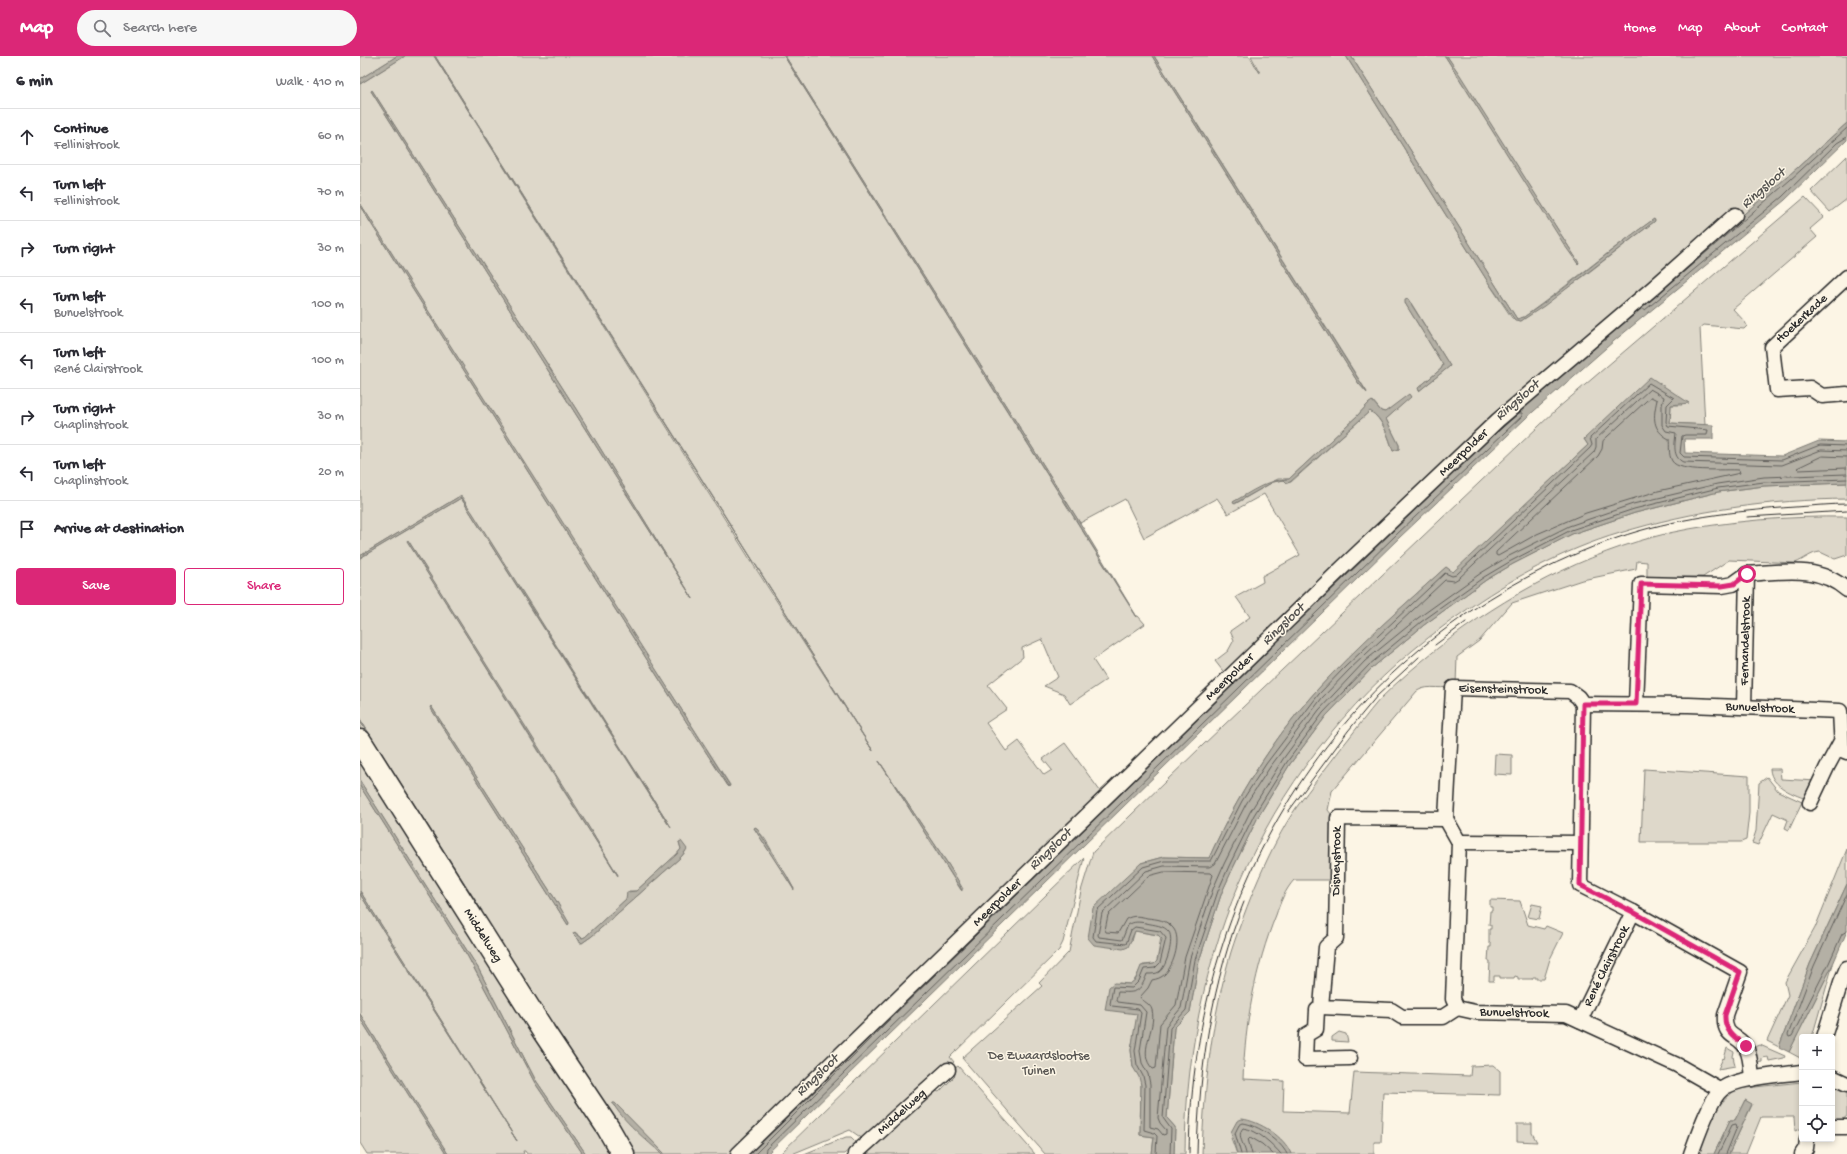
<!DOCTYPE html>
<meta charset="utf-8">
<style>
:root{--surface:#fff;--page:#f7f7f7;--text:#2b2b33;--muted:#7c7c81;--line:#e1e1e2;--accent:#db2777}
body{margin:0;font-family:"Gochi Hand",sans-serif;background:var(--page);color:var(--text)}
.controls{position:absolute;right:12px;bottom:12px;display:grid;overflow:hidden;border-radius:4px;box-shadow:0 2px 6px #0003}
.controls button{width:36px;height:36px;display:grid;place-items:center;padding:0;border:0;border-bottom:1px solid var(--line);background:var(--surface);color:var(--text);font:20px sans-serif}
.stop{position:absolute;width:12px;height:12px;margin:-9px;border:3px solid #db2777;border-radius:50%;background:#fff}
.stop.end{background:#db2777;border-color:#fff;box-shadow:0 1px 4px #0008}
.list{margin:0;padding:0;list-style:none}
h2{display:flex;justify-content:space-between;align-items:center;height:52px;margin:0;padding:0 16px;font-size:17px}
h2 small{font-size:13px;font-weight:400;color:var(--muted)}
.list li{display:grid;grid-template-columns:26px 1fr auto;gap:12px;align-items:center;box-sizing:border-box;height:56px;padding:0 16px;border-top:1px solid var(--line)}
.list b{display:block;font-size:15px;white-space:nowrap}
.list p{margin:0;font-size:13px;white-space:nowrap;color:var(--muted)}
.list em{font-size:13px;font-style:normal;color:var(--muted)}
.actions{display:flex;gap:8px;padding:12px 16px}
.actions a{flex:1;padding:9px 0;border:1px solid var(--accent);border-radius:4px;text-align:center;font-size:14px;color:var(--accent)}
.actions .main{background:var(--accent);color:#fff}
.icon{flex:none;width:22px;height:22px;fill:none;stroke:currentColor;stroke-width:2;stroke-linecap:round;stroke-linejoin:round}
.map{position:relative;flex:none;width:1487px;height:1098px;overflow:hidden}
header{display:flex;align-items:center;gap:24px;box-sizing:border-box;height:56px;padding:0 20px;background:var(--accent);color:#fff}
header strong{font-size:19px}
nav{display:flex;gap:22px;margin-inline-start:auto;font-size:14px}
.search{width:280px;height:36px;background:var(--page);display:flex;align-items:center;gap:10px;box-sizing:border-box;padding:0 14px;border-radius:22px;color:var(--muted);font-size:15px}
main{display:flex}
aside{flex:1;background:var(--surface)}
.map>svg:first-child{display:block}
</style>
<header>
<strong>Map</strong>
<div class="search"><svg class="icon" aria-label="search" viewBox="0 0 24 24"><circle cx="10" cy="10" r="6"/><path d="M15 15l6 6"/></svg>Search here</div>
<nav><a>Home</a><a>Map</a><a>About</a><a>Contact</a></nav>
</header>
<main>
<aside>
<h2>6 min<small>Walk · 410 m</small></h2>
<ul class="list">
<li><svg class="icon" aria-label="ahead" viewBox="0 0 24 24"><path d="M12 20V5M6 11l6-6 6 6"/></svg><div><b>Continue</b><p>Fellinistrook</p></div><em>60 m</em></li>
<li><svg class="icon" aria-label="left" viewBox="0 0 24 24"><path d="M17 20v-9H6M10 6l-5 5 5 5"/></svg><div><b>Turn left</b><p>Fellinistrook</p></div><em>70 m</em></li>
<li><svg class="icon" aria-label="right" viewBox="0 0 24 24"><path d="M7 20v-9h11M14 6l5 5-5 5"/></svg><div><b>Turn right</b></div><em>30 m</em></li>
<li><svg class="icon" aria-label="left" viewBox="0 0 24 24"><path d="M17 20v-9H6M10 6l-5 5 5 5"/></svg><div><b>Turn left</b><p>Bunuelstrook</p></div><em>100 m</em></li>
<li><svg class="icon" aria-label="left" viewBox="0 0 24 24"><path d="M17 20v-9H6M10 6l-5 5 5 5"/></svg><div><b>Turn left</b><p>René Clairstrook</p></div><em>100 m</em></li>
<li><svg class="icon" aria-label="right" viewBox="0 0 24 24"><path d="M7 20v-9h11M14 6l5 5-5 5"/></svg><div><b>Turn right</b><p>Chaplinstrook</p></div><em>30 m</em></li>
<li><svg class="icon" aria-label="left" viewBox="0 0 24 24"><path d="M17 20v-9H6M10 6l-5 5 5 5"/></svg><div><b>Turn left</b><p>Chaplinstrook</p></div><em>20 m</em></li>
<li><svg class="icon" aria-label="arrive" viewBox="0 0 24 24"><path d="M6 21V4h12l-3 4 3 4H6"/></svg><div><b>Arrive at destination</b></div></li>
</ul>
<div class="actions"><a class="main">Save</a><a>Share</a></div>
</aside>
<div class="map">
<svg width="1487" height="1098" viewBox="0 0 1487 1098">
<rect width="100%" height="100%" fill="#fcf5e5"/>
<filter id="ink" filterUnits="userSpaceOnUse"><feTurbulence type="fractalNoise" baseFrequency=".025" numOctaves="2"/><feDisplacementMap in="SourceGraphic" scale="8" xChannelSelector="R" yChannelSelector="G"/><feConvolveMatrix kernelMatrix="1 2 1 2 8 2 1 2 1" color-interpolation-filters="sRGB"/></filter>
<g filter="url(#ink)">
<g fill="#ded8ca" stroke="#84827a" fill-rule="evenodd">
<polygon points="0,0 37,0 0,23"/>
<path d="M 45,0 L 74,0 L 391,505 L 513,695 L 75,0 L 424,0 L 776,560 L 778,560 L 785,568 L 733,604 L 746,624 L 710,648 L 704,638 L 684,630 L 698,621 L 682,583 L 662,592 L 663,601 L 628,629 L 647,653 L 626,667 L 646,695 L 659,685 L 684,719 L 692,714 L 683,703 L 705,687 L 743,739 L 866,619 L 855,605 L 868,595 L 874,584 L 870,575 L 890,561 L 876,541 L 903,526 L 902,520 L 940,499 L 904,438 L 868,458 L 857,442 L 784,482 L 765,443 L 720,467 L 425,0 L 792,0 L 999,328 L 1007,336 L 794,0 L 889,0 L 900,17 L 891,0 L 986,0 L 1128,226 L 1152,262 L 1161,265 L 1224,220 L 1295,165 L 1294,163 C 1249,194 1208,230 1164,261 L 1157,263 L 991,0 L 1085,0 L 1218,208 L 1219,207 L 1087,0 L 1487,0 L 1487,67 L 1427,121 L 1127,379 L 532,955 L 389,1098 L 305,1098 L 254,1047 L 252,1048 L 302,1098 L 226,1098 L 175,1023 L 118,912 L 0,725 L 0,665 L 96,818 L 122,855 L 0,663 L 0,502 L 101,442 L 308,768 L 102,441 L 100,440 L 0,500 L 0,150 L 329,670 L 368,730 L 369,731 L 370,729 L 230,511 L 0,147 L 0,28 ZM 12,34 L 216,353 L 333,543 L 11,35 ZM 1045,247 L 1051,247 L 1090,310 L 1060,334 L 1058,332 L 1081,313 L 1083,309 ZM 1051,340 L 1026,363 L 1039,389 L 1039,393 L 1033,395 C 1029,382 1023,363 1010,355 L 931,426 L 927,427 L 924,424 L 913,426 L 875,448 L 873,446 L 918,423 L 929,423 L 997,360 L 1008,348 L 1013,345 L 1021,355 L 1025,356 ZM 47,484 L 49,486 L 258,819 L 196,723 ZM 71,650 L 197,846 L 209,867 L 208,869 L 70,651 ZM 519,705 L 588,808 L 603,833 L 601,834 ZM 395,771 L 405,783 L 434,833 L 394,772 ZM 319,786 L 326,795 L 321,801 L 232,880 L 222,887 L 220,887 L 215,876 L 222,882 L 225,881 L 266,843 L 269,835 L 276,835 L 317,798 L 321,793 Z"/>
<polygon points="1487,100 1487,143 1470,156 1451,135"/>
<path d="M 1445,141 L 1464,161 L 1450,173 L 1457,181 L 1373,253 L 1385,266 L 1387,270 L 1384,273 L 1344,269 L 1340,272 L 1345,369 L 1310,367 L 1311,349 L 1322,349 L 1308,333 L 1224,383 L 1228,389 L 1093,517 L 1086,511 C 1042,551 997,591 957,634 C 914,681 875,744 849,802 L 803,801 L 781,807 L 772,885 L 775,875 L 798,879 L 801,881 L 797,905 L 794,908 L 783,909 C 778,915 777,924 770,928 L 759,927 L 745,953 L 778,957 L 771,994 L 773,1011 L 780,1021 L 781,1029 L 780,1079 L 794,1081 L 792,1098 L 685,1098 L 602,1002 L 682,930 L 679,927 L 709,896 L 721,835 L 733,796 L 843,689 L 1198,352 Z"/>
<path d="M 1487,427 L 1487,443 C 1410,444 1334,454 1260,477 C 1203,494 1150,523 1102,557 C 920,682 826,879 825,1098 L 814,1098 L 815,1071 L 807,1062 L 814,972 L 830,956 L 839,905 L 862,836 L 873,812 L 898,761 L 930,708 L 966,660 L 1012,612 L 1064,569 L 1126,524 L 1153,508 L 1212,478 L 1275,457 L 1358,436 L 1404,430 Z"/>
<path d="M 1487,461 L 1487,499 L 1475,503 L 1460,496 C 1450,497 1444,504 1435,507 L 1369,504 L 1343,521 L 1287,522 L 1287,506 L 1277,505 L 1276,513 L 1222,524 L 1152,547 L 1119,585 L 1097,601 L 1096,628 C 1083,636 1070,627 1057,635 L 972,735 L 968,754 L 974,762 L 971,824 L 934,824 C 925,834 920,847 916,859 C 895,911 885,968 883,1023 L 924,1025 L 923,1055 L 990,1057 L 994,1016 L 1110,1020 L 1111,1010 L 1133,1009 L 1140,1015 L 1140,1039 L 1023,1036 L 1021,1086 L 1014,1086 L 1014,1098 L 931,1098 L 922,1086 L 911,1076 L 871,1082 L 877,1098 L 842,1098 C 844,1031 852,960 871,896 C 886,850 909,792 936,752 C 951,731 967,711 982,691 C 995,675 1007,658 1020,643 C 1038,625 1058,608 1078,592 C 1146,539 1224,497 1309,477 C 1364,465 1430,460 1487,461 Z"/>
<polygon points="1135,698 1152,699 1152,719 1134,718"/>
<polygon points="1284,713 1389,720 1389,757 1386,784 1381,786 1281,786"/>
<path d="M 1410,713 L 1420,713 L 1421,723 L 1457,725 L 1449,744 C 1435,739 1411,731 1410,713 Z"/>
<polygon points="1407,721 1418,735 1442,746 1429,774 1425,772 1428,764 1413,757 1398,789 1392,787 1396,775 1399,727"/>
<polygon points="0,730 107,899 175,1027 223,1098 167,1098 165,1095 163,1095 164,1098 88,1098 0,958 0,838 157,1085 0,835"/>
<polygon points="1487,793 1487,828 1450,908 1419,991 1407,985 1428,939 1425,926 1455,872"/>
<polygon points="724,802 703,886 699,894 590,1001 594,1006 588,1011 584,1008 503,1083 490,1074 432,1098 420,1098"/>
<polygon points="1130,844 1160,845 1168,869 1184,873 1186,870 1203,877 1190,903 1184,923 1176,923 1176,921 1173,921 1172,923 1158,923 1158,921 1155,920 1154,922 1140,922 1140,920 1134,920 1134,925 1129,925 1130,905 1128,905 1129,891 1131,891 1131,887 1129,887 1129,873 1131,873 1131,869 1129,869 1130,855 1132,855 1132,851 1130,851"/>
<polygon points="1172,848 1182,850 1179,863 1168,861"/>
<polygon points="1473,908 1452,981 1442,981 1442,1003 1429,996"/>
<polygon points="0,962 86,1098 7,1098 0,1087"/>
<polygon points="979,976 986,978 988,986 972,985 972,981"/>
<polygon points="1400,989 1425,1000 1424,1002 1409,1005 1408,1001 1402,1002 1402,1006 1395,1007 1393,992"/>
<polygon points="1367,992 1374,996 1373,1000 1375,1010 1358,1013 1363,1002 1364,1003"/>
<polygon points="598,1010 675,1098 505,1098 572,1033 579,1036 595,1020 591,1015"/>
<polygon points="1442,1026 1442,1071 1440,1073 1435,1075 1434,1061 1401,1061 1386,1098 1369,1098 1392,1049 1385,1044 1375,1064 1370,1064 1354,1098 1335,1098 1356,1052 1376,1033"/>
<polygon points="1472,1027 1487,1035 1487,1060 1482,1064 1472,1063"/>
<polygon points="1157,1068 1172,1068 1172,1077 1177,1086 1157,1085"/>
<polygon points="486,1081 491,1081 497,1087 484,1098 444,1098"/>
</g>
<g fill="#b4b0a5" stroke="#7d7b74">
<polygon points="37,0 45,0 0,28 0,23"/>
<polygon points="74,0 75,0 513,695"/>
<polygon points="424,0 425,0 720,467 777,561"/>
<polygon points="792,0 794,0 1007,337 999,328"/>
<path d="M 986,0 L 991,0 L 1157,263 L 1164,261 C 1209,231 1249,194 1294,163 L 1295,165 L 1184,250 L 1161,265 L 1155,264 L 1128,226 Z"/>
<polygon points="1085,0 1087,0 1100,19 1219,207 1218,208 1205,190"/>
<polygon points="12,34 216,353 333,543 11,35"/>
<polygon points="1487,67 1487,84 1425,144 1254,285 1166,362 1040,481 407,1098 389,1098 532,955 1127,379 1427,121"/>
<polygon points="0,147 370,730 368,730 329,670 0,150"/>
<polygon points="1048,243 1090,310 1059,335 1058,332 1081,313 1083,309 1045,247 1045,244"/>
<path d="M 1290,321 L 1329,347 L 1311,349 L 1310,367 L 1353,369 L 1353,383 L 1324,383 L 1325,397 L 1422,400 L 1459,385 L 1487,386 L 1487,427 L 1404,430 L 1358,436 L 1275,457 L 1212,478 L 1153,508 L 1126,524 L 1064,569 L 1012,612 L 966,660 L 930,708 L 898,761 L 873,812 L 862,836 L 839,905 L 830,956 L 814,972 L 807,1062 L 815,1071 L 814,1098 L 792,1098 L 794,1081 L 780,1079 L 781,1029 L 779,1021 L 773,1011 L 771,994 L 777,958 L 745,954 L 749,931 L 754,927 L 770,928 L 776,923 L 781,910 L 794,908 L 797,905 L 802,883 L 798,879 L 775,875 L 768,891 L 763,893 L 734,889 L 728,882 L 733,852 L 781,807 L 803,801 L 849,802 C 875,744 914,681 957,634 C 997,590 1042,551 1086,511 L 1093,516 L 1228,389 L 1224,383 Z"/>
<path d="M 1049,338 L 1051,341 L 1026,363 L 1039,389 L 1039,393 L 1033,395 C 1029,382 1023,362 1010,355 L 930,426 L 927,427 L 924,424 L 913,426 L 874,448 L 873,446 C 891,436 908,423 929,423 L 997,360 L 1008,348 L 1012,345 L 1021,355 L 1025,356 Z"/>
<polygon points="100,440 112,456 311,771 101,442 0,502 0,500"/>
<polygon points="48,484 227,768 258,820 47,485"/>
<polygon points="71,650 197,846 209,867 208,869 70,651"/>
<polygon points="0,663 122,855 96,818 0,665"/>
<polygon points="519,705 588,808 599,826 602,835"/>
<polygon points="0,725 118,912 175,1023 226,1098 223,1098 175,1027 107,899 0,730"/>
<polygon points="396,771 427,820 434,834 394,772"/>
<polygon points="321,785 327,793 321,801 232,880 222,887 213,878 214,876 222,882 225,881 266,843 267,836 276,835 317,798 321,793 319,786"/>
<polygon points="1487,828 1487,875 1473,908 1429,996 1419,991 1450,908"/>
<polygon points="0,835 157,1085 0,838"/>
<polygon points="0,958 88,1098 86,1098 0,962"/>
<polygon points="1385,1044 1392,1048 1369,1098 1354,1098 1370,1064 1375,1064"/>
<path d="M 253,1047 L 255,1047 L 305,1098 L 302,1098 C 289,1087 259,1061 253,1047 Z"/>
<path d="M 882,1063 C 899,1065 925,1081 931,1098 L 877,1098 L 871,1076 L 877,1065 Z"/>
</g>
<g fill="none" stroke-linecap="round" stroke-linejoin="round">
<g stroke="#62605c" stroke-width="1">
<polyline points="1313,225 1430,124 1487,72"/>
<polyline points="1282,252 1283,254 1285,254 1422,141 1477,87 1487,81"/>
<path d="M 1291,341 L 1297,344 C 1293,361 1292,374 1309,383 C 1310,390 1308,398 1312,405 C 1319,417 1365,413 1379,414 L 1380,417 L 1298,435 L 1226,457 L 1177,478 L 1138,500 L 1136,499 L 1136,496 L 1238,400 L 1242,393 L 1243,385 Z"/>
<path d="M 1487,395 L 1461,394 L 1422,409 L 1323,406 C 1312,401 1315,387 1316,377 L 1306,375 L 1302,369 L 1302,349 L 1304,341 L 1290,333 L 1236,383 L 1236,391 L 1234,396 L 1099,522 L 1094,525 L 1085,524 L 989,614 L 962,642 L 910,711 L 886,748 L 855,808 L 849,811 L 804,810 L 786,815 L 742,857 L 738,879 L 739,881 L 762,884 L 768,869 C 774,865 779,866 786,867 C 794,869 804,869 809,876 C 814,883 807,911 799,916 C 796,918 791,918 787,918 C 780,937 776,937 758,936 L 756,944 L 757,946 L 780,949 L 786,956 L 780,995 L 782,1007 L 788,1018 L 790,1028 L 790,1071 L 798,1073 L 803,1079 L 806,1078 L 806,1074 L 800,1067 L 798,1062 L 806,970 L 821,952 L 830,902 L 853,833 L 864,808 L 890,756 L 923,703 L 959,654 L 1005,605 L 1058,562 L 1121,517 L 1149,500 L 1209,470 L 1273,448 L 1357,428 L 1404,421 L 1487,418"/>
<polyline points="1487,401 1462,400 1437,412 1439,414 1487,412"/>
<polyline points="935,569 1082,428"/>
<path d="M 804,816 L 851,817 L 853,819 L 825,901 L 816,949 L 800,968 L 796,1012 L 793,1013 C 776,997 797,973 792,954 C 790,947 783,946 780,941 L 788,932 L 792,924 C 797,923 801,922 805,918 C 814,909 822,882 813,872 C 807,864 797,863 787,862 C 780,860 773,859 766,863 L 758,877 L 746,876 L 745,874 L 748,859 L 789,820 Z"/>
<polyline points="1487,838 1454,910 1428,979 1429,981 1432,980 1469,907 1482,878 1487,875"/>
<polyline points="395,1098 535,958 859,642"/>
<polyline points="405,1098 406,1093 1037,478 1162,360 1162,357 1159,357 1135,378"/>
<polyline points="796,1098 797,1080 794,1077 784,1074 785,1029 783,1020 777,1009 775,995 781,957 778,953 752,950 750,948 753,931 772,932 779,925 784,913 795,912 800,907 806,882 800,875 775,871 771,874 766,888 736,885 733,881 737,854 783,811 804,805 851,805 882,745 906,708 959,638 985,611 1085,517 1092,520 1096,519 1230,392 1232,389 1230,382 1289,327 1314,342 1307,349 1306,366 1308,370 1348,374 1347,379 1325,379 1322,380 1320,397 1324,401 1422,404 1460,389 1487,390"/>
<polyline points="810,1098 811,1073 803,1062 810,972 826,954 835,904 858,835 869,810 894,759 927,706 963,657 1009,609 1061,566 1124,521 1151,505 1211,474 1274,453 1358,432 1404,426 1487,423"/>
<path d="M 881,1098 L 875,1077 L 879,1069 L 883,1067 C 898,1069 920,1084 927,1098"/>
<path d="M 886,1098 C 885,1089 876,1080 883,1072 C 898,1074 912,1088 921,1098"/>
<polyline points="892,1098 888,1083 890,1081 902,1088 913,1098"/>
<polyline points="1358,1098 1372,1069 1376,1068 1377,1071 1366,1098"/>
</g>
<defs>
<g id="minor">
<polyline points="1487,221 1412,291 1417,334 1450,332 1462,340 1487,338"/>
<path d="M 1387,518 C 1422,516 1458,508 1487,534"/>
<path d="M 1223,648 L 1220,829 L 1273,856 L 1380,916 L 1365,959 C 1363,983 1379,978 1386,992 C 1391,1000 1391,1014 1392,1023"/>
<path id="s1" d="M 1223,648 L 1329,649 L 1480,655 L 1482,694 L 1487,696"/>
<polyline points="1276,648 1281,528 1362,530 1373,528 1387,518"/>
<path id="s2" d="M 1384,651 L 1387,518"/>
<polyline points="1450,747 1467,711 1480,687"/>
<path id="s3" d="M 1086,763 L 1099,786 L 1093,943 L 1097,952 L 1115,956 L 1206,958 L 1317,1009 L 1361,1034"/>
<polyline points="1086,763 978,762 976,882 966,891 961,951 1031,954 1042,961 1083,961 1097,952"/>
<path id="s4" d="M 1086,763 L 1093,632 L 1210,635 L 1218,641 L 1223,648"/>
<polyline points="1099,786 1220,787"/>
<polyline points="961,951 957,954 956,973 946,979 945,1003 990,1002"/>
<path id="s5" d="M 1220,964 L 1273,856"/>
<polyline points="1464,981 1481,926 1487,912"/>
<polyline points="1472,1021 1487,1028"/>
<polyline points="1472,1071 1487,1071"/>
<path id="s6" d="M 378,1098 L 983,511 L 1138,364 L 1293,232 L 1375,159"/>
<path id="s7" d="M 495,1098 L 588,1014"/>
<path d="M 1331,1098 C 1337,1082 1349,1045 1361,1034 C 1375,1021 1422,1019 1442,1016"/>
<polyline points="1442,1098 1446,1092 1447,1083"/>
</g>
<g id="primary">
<path id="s8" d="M 0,685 L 184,976 L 248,1072 L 263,1098"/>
</g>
</defs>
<use href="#minor" stroke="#2b2b2b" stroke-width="17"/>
<use href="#primary" stroke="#2b2b2b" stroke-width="25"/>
<use href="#minor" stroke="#fcf5e5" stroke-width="14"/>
<use href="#primary" stroke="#fcf5e5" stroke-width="22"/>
<g stroke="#2b2b2b" stroke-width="1">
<polyline points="1387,461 1487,455"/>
<polyline points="1075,589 1106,566"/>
<polyline points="928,756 988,675 1017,640 1059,601"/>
<path d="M 829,1098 C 832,820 991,575 1257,482 C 1314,462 1375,455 1435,451 C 1452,450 1470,448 1487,448"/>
<path d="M 837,1098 C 839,1013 852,925 884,846"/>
</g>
</g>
</g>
<g fill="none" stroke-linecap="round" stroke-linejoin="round" filter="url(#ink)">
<path stroke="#db2777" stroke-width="5" d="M 1386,990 C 1374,981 1364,975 1365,959 L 1380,916 L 1273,856 L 1220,829 L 1223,648 L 1276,648 L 1281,528 L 1362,530 L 1374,528 L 1387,518"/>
</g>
<g text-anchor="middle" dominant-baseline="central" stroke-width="3" stroke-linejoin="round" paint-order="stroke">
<g font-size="13" fill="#2b2b2b" stroke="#fcf5e5">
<text transform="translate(1442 263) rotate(-43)">Hoekerkade</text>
<text stroke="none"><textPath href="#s6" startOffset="1009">Meerpolder</textPath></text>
<text stroke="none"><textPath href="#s2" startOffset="66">Fernandelstrook</textPath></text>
<text stroke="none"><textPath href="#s6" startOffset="685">Meerpolder</textPath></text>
<text stroke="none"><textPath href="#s4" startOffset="181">Eisensteinstrook</textPath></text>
<text stroke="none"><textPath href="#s1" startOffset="177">Bunuelstrook</textPath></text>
<text transform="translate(977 805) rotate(-89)">Disneystrook</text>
<text stroke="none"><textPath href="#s6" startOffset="361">Meerpolder</textPath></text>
<text stroke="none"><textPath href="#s8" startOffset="230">Middelweg</textPath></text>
<text stroke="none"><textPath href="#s5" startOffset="60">René Clairstrook</textPath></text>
<text stroke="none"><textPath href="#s3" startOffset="251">Bunuelstrook</textPath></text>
<text stroke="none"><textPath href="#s7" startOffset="63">Middelweg</textPath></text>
</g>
<g font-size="13" fill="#585653" stroke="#fcf5e5">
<text x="679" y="1000">De Zwaardslootse<tspan x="679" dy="15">Tuinen</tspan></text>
</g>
<g font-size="14" font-style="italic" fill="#545350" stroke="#fcf5e5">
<text transform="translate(1404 133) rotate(-41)">Ringsloot</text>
<text transform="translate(1158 345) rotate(-41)">Ringsloot</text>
<text transform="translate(924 569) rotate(-44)">Ringsloot</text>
<text transform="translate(691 794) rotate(-44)">Ringsloot</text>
<text transform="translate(458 1020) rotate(-44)">Ringsloot</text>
</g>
</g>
</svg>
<div class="controls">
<button>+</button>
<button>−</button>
<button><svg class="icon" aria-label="locate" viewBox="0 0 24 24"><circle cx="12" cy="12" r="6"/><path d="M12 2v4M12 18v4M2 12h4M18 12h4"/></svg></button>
</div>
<div class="stop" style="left:1387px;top:518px"></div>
<div class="stop end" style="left:1386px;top:990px"></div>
</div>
</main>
